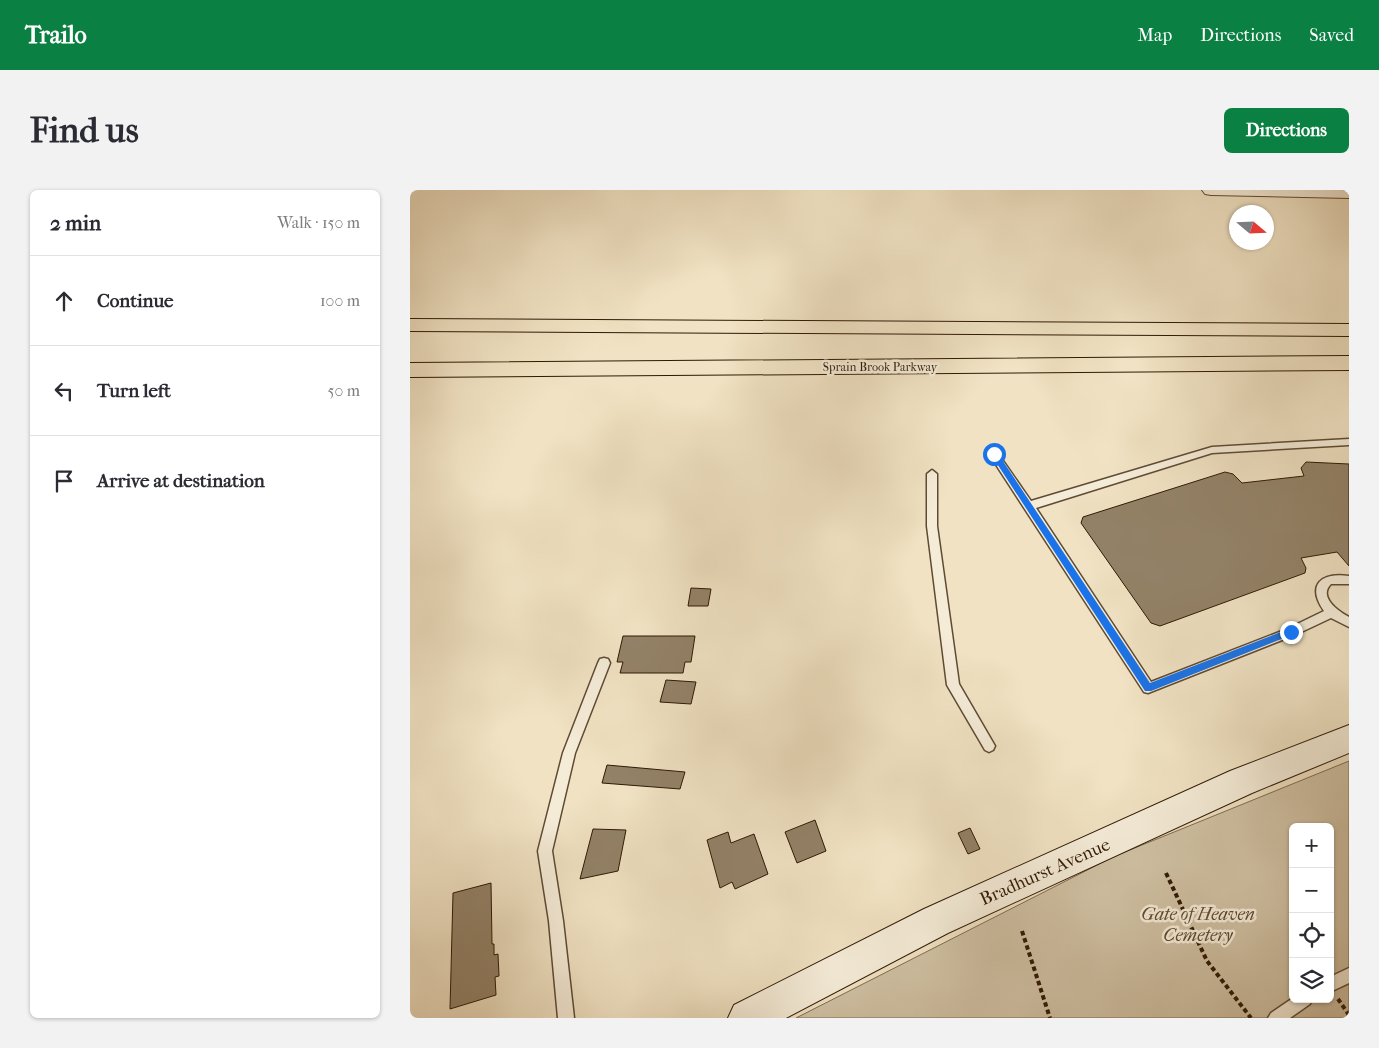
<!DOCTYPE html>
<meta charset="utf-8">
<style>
:root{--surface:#fff;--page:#f2f2f3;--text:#2b2b33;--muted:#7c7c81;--line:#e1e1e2;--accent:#0b8043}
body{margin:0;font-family:"IM FELL French Canon",serif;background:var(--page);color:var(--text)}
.controls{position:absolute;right:15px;bottom:15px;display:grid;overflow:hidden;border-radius:8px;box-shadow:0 1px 4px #0004}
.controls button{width:45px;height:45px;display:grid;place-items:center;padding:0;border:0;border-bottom:1px solid var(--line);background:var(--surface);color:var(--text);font:25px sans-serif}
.compass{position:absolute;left:819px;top:15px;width:45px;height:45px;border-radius:50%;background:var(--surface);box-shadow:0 1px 4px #0004;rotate:109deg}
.stop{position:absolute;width:15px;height:15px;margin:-11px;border:4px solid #1a73e8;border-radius:50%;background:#fff}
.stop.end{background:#1a73e8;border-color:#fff;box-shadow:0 1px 5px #0008}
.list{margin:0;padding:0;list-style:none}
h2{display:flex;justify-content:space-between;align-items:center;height:65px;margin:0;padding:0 20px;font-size:21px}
h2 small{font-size:16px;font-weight:400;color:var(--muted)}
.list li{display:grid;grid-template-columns:32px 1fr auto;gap:15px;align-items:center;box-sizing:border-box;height:90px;padding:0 20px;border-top:1px solid var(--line)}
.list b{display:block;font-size:19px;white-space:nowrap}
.list em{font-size:16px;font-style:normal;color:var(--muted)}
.icon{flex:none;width:28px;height:28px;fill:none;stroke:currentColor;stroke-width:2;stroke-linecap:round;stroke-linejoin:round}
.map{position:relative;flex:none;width:939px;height:828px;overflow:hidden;border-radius:8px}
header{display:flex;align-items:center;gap:30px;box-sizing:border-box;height:70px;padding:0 25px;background:var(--accent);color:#fff}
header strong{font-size:24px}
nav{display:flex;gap:28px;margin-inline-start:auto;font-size:18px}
.intro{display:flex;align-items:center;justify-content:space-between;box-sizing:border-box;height:120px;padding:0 30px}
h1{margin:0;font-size:35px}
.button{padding:12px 22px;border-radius:8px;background:var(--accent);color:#fff;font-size:18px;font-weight:700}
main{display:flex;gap:30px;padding:0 30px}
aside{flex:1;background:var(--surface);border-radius:8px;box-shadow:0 1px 4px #0004}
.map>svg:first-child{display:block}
</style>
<header>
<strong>Trailo</strong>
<nav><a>Map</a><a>Directions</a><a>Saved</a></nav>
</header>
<div class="intro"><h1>Find us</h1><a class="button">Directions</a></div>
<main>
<aside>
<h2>2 min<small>Walk · 150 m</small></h2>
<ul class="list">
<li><svg class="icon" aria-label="ahead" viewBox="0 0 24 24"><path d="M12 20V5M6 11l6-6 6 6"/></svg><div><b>Continue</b></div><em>100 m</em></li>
<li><svg class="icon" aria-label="left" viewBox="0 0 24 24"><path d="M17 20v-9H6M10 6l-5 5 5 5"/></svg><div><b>Turn left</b></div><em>50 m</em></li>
<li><svg class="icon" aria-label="arrive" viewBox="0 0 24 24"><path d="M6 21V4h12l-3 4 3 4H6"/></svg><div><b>Arrive at destination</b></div></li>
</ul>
</aside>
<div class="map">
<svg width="939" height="828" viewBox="0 0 939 828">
<rect width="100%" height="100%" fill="#f0e2c3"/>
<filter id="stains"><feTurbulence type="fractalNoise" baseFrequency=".004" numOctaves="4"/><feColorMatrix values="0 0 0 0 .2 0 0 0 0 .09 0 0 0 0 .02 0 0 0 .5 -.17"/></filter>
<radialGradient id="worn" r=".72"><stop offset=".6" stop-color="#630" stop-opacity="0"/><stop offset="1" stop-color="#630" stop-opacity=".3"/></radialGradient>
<path fill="#cfc0a3" stroke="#7f6c54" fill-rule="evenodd" d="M 939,571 L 939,828 L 386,828 L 705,666 ZM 883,637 L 920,637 L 920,809 L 883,809 Z"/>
<g fill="#938268" stroke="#2f1905">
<polygon points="896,272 939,274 939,376 927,362 891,368 896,378 895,383 750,436 741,433 671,333 673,327 815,282 823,284 832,293 894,286 891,278"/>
<polygon points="281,398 301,399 298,416 278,416"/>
<polygon points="213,446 285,446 281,472 275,472 273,483 210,483 213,472 207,472"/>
<polygon points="256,490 286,492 281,514 250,512"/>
<polygon points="197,575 275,582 270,599 192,593"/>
<polygon points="405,630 416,661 387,673 375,642"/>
<polygon points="560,638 570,659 558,664 548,643"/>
<polygon points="183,639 216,640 208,681 170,689"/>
<polygon points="318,642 321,653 344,644 358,684 325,699 322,692 310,698 297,650"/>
<polygon points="81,693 82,754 84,754 84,765 88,764 89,786 85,787 86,805 40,819 43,703"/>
</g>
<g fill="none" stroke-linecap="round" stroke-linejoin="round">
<defs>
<g id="service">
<path d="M 939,249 L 939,255 L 802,263 L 626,318 L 741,492 L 877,439 L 914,421 C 896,395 911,382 939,386 L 939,394 L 921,394 C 908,407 928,421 939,427 L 939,437 L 921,428 L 885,445 L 738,503 L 734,502 L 579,264 L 584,261 L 587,262 L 621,311 L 802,257 Z"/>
<polygon points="522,280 527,284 527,336 549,494 585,556 583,560 579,562 575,560 537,495 517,336 517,284"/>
<polygon points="194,468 198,469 200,473 165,563 142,661 153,731 164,828 148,828 139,731 128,661 153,563 188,473 190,469"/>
<polygon points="939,778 939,793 920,802 920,787"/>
<polygon points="883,808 902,809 900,814 880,828 858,828 861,823"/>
</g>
<polygon id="tertiary" points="792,0 939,0 939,8 801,5 795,4"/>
<polygon id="secondary" points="939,535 939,563 842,603 538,743 376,828 318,828 324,815 514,719 820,581"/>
<g id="motorway">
<polygon points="0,129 939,134 939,146 0,141"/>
<polygon points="939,166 939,180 0,187 0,173"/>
</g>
</defs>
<use href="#service" stroke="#5f4b34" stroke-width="3"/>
<use href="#tertiary" stroke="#5f4b34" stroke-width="2"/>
<use href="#secondary" stroke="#2f1905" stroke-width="2"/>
<use href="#motorway" stroke="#2f1905" stroke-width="2"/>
<g stroke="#2f1905" stroke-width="4" stroke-dasharray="4.5 3" stroke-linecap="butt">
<polyline points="756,683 797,771 841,828"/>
<polyline points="612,741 640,828"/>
<polyline points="928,809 939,825"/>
</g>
<use href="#service" fill="#f5ecd8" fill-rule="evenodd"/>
<use href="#tertiary" fill="#f5ecd8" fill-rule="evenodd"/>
<use href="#secondary" fill="#f5ecd8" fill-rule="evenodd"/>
<use href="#motorway" fill="#f0e2c3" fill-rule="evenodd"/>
</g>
<polygon fill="#1a73e8" points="582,262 587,262 740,493 881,438 885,442 884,444 741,501 735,501 582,266"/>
<g text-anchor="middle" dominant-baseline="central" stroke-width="5" stroke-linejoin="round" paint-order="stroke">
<g font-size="12" fill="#2f1905" stroke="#f5ecd8">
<text x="470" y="177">Sprain Brook Parkway</text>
</g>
<g font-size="18" fill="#2f1905" stroke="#f5ecd8">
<text transform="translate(635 682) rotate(-24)">Bradhurst Avenue</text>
</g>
<g font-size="18" font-style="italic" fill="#5f4b34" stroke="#f5ecd8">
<text x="788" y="724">Gate of Heaven<tspan x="788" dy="21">Cemetery</tspan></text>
</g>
</g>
<rect width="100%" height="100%" filter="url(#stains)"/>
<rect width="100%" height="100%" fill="url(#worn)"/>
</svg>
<div class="controls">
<button>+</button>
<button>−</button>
<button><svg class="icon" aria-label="locate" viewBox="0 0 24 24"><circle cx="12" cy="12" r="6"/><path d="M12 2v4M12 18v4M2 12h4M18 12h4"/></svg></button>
<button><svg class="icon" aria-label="layers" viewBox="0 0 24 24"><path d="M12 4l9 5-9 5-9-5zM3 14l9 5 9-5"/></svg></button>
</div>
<svg class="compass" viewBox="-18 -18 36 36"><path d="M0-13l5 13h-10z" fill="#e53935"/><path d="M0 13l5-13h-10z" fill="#7c7c81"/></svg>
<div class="stop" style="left:584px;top:264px"></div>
<div class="stop end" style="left:881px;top:442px"></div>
</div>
</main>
